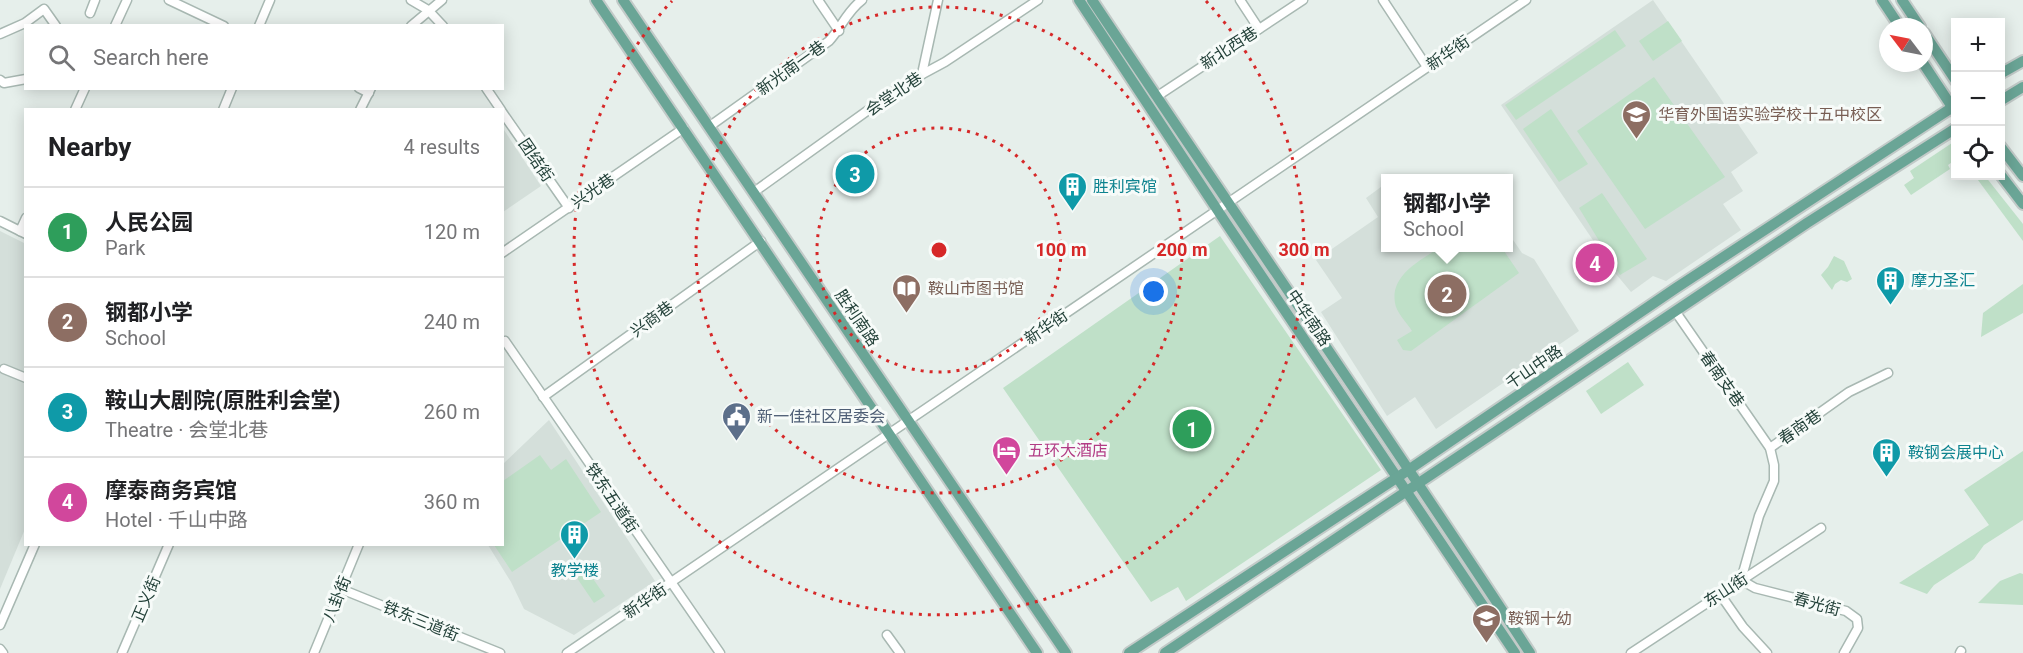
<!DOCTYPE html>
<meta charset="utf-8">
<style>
:root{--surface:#fff;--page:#f6f6f6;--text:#202124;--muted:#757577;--line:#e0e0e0;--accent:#7c3aed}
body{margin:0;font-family:Roboto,"Noto Sans SC",sans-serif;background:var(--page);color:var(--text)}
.controls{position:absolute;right:18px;top:18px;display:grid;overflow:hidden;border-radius:0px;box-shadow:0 3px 15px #0003}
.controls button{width:54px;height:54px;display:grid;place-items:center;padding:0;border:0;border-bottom:2px solid var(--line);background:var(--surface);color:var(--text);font:30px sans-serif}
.compass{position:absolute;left:1879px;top:18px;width:54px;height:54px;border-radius:50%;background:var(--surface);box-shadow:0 3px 15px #0003;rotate:302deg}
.you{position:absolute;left:1154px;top:292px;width:21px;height:21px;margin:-15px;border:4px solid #fff;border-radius:50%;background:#1a73e8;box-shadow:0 0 0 9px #1a73e833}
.badge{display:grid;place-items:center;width:39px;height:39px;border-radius:50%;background:var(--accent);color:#fff;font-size:20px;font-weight:700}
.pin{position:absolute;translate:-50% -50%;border:3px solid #fff;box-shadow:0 2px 6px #0006}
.popup{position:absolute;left:1381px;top:174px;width:132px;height:78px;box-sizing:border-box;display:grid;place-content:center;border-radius:0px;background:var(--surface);filter:drop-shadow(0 2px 4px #0005);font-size:20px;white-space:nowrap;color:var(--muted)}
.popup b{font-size:22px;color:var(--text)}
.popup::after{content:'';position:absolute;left:50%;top:100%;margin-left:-12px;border:12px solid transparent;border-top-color:var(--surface)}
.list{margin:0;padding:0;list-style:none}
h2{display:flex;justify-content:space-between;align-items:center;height:78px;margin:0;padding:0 24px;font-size:26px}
h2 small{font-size:20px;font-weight:400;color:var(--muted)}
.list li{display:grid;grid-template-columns:39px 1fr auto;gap:18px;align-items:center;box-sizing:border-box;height:90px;padding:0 24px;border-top:2px solid var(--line)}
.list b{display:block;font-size:22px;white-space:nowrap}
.list p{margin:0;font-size:20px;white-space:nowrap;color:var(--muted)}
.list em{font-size:20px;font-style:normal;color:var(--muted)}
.icon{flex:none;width:33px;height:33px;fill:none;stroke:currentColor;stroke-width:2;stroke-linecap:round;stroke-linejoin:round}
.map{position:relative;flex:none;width:2023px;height:653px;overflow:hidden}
.search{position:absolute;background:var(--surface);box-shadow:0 3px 15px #0003;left:24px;top:24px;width:480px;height:66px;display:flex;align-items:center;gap:15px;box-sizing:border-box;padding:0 21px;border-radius:0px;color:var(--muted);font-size:22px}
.panel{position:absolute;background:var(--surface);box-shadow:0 3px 15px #0003;left:24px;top:108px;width:480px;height:438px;border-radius:0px}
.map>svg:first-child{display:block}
</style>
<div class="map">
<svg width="2023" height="653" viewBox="0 0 2023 653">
<rect width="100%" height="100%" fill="#e6efeb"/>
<g fill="#d4dfda">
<polygon points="1653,0 1758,153 1731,172 1743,191 1723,204 1741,230 1666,281 1653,276 1631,292 1616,274 1501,105"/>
<polygon points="502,127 541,186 503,212 502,212"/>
<polygon points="1385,184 1386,248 1508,248 1509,234 1522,253 1534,259 1579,331 1436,429 1415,397 1387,416 1321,312 1342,298 1316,260 1378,217 1366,198"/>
<polygon points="0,231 26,244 25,529 0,589"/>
<polygon points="549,420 655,581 574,635 524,609 511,582 488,545 502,544 503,464"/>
</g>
<g fill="#bfe0c8">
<polygon points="1668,21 1682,41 1653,61 1639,41"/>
<polygon points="1615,30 1626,46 1516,120 1505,105"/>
<polygon points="1654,77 1725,177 1645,229 1577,131"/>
<polygon points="1551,109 1588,164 1559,182 1523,129"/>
<polygon points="1955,141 1955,160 1948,165 1950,169 1911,195 1904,185 1914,178 1910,171"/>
<polygon points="1975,176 1985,176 2023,224 2023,241"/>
<polygon points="1602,193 1647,259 1620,275 1579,208"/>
<polygon points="1220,236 1381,470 1186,601 1178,587 1151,602 1003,388"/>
<path d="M 1439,248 L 1502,248 L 1519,273 L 1411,351 L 1403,350 L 1397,340 L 1412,331 C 1407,323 1396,312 1395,303 C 1390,275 1421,260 1439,248 Z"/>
<polygon points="1834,256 1844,261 1852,279 1847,282 1841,280 1835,284 1832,290 1821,275 1828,267"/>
<polygon points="2023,284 2023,313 1981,337 1983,313"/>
<polygon points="1628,362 1644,385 1601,414 1586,391"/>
<polygon points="2023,451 2023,520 1984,545 1974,559 1934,585 1927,594 1899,583 1989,525 1964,490"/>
<polygon points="540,455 551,470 566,459 601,512 512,572 494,545 502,544 503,481"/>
<polygon points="587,570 605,596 594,603 577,578"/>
<polygon points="2020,573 2023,574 2023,605 1978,603 2000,581"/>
</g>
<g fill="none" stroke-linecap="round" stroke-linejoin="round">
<defs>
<g id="minor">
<polyline points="169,0 224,26"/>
<polyline points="411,0 428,10 443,26"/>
<polyline points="818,0 839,31"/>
<polyline points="1240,0 1259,29"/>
<polyline points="1383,0 1427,67"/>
<polyline points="90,13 95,0"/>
<polyline points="115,26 127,0"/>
<polyline points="259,26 270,0"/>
<polyline points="411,26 442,0"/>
<polyline points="0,34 25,23 44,9 56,26"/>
<polyline points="922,74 938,0"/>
<polyline points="0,80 4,83 26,79"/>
<polyline points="359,88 369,93"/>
<polyline points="486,88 501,110"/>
<polyline points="1156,97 1303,0"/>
<polyline points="75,110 85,88"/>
<polyline points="223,110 232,88"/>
<polyline points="360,110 371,88"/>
<polyline points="502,112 569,208"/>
<path d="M 710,126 L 829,41 C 841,28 847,11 862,0"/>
<polyline points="754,192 906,83 945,62 1038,0"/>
<polyline points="0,221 26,234"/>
<polyline points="20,231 26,218"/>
<polyline points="502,253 684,128"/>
<polyline points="1675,311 1770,448 1774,465 1774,481 1759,516 1741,580 1755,588 1846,611 1857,619 1858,628 1844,653"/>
<polyline points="502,343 505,341 720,653"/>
<polyline points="4,369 26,378"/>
<polyline points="543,397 761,241"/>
<polyline points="1770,448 1849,392 1888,373"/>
<polyline points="341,589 500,653"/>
<polyline points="1720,594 1743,627 1767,653"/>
<polyline points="0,625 35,544"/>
<polyline points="887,635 900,653"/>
<polyline points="0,649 3,653"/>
<polyline points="122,653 169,544"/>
<polyline points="314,653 359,544"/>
<polyline points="567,653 1526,0"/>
<polyline points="1631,653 1821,528"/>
<polyline points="1960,653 1961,651"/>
</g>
<g id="major">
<path d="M 596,0 C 744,217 889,436 1037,653"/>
<polyline points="623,0 1066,653"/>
<polyline points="1079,0 1226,223 1515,653"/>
<path d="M 1092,0 C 1237,218 1387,433 1530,653"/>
<polyline points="1882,0 1900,27"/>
<polyline points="1902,0 1920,27"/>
<polyline points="1924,33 1956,81"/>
<polyline points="1923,63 1956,113"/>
<polyline points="2000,74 2023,61"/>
<polyline points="2000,101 2023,87"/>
<polyline points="2000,146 2023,176"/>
<polyline points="2000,174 2023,204"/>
<polyline points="1129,653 1398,477 1676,288 1956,105"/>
<polyline points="1165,653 1807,223 1956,128"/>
</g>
</defs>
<use href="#minor" stroke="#a8b8b2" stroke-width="11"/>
<use href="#major" stroke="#c2cac8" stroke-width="14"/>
<use href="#minor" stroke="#fff" stroke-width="8"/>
<use href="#major" stroke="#6aa596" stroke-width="10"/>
</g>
<g fill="none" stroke="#d62828" stroke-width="3" stroke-dasharray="3 6">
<circle cx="939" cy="250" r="122"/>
<circle cx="939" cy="250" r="243"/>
<path d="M1206 1A365 365 0 1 1 672 1"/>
</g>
<defs>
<symbol id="school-pin" viewBox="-11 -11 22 30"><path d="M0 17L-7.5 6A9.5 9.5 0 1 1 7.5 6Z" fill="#8d6e63" stroke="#f7fbf9"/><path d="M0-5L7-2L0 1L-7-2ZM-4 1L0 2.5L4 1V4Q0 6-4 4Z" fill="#fff"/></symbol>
<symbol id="building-pin" viewBox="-11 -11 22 30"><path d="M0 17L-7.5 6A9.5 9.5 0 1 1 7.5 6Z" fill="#0f9aa8" stroke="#f7fbf9"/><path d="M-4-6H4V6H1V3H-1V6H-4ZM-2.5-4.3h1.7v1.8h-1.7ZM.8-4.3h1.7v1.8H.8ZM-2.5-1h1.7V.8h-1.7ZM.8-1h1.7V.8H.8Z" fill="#fff"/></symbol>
<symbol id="library-pin" viewBox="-11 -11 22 30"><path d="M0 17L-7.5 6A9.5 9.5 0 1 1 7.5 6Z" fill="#8d6e63" stroke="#f7fbf9"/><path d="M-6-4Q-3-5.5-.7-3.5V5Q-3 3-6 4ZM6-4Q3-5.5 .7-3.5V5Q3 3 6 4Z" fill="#fff"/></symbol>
<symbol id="civic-pin" viewBox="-11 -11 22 30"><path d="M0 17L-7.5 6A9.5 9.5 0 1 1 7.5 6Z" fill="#5c6f8a" stroke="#f7fbf9"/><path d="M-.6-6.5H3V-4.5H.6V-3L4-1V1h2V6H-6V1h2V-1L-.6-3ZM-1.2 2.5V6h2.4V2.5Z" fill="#fff"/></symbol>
<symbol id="hotel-pin" viewBox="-11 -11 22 30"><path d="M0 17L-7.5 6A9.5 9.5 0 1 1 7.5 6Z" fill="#d1479c" stroke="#f7fbf9"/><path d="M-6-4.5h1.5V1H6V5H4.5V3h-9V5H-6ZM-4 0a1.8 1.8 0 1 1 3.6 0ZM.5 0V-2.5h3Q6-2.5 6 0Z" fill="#fff"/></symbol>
</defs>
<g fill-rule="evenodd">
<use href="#school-pin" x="1620" y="98" width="33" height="45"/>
<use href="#building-pin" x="1056" y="170" width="33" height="45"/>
<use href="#building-pin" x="1874" y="264" width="33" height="45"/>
<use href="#library-pin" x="890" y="272" width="33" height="45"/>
<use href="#civic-pin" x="720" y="400" width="33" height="45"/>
<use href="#hotel-pin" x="990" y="434" width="33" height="45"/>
<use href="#building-pin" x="1870" y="436" width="33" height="45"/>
<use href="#building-pin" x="558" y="518" width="33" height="45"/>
<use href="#school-pin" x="1470" y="602" width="33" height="45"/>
</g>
<g text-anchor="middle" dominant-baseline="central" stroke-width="6" stroke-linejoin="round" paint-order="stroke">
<g font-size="16" fill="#24423a" stroke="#f7fbf9">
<text transform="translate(1229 48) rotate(-33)">新北西巷</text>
<text transform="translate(1448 53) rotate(-34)">新华街</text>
<text transform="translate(791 68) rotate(-36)">新光南一巷</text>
<text transform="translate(894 94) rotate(-34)">会堂北巷</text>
<text transform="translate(536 160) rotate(56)">团结街</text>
<text transform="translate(593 191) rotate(-35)">兴光巷</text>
<text transform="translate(857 318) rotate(56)">胜利南路</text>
<text transform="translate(1309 318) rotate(56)">中华南路</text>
<text transform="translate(652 319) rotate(-36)">兴商巷</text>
<text transform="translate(1046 327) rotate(-34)">新华街</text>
<text transform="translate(1534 367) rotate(-34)">千山中路</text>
<text transform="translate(1722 379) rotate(55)">春南支巷</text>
<text transform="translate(1800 427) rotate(-35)">春南巷</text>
<text transform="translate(612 498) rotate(56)">铁东五道街</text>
<text transform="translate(1726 590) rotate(-33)">东山街</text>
<text transform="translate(146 599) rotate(-67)">正义街</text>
<text transform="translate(337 599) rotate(-68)">八卦街</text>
<text transform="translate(645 601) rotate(-34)">新华街</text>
<text transform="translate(1817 604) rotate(15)">春光街</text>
<text transform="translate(421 621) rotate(22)">铁东三道街</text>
</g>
<g font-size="16" fill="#785e54" stroke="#f7fbf9" text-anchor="start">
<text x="1658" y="114">华育外国语实验学校十五中校区</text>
<text x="928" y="288">鞍山市图书馆</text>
<text x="1508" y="618">鞍钢十幼</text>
</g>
<g font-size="16" fill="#0d838f" stroke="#f7fbf9" text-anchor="start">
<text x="1093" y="186">胜利宾馆</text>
<text x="1911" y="280">摩力圣汇</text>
<text x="1908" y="452">鞍钢会展中心</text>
<text x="575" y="570" text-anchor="middle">教学楼</text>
</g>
<g font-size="16" fill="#4e5e75" stroke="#f7fbf9" text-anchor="start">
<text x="757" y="416">新一佳社区居委会</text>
</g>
<g font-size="16" fill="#b23c85" stroke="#f7fbf9" text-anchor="start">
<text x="1028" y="450">五环大酒店</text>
</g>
</g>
<circle cx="939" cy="250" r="9" fill="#d62828" stroke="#f7fbf9" stroke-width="3"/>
<g font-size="18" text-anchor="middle" font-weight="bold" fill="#d62828" stroke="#f7fbf9" stroke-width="6" stroke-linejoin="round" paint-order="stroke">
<text x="1061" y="256">100 m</text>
<text x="1182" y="256">200 m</text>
<text x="1304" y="256">300 m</text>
</g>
</svg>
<div class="controls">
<button>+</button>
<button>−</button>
<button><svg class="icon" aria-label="locate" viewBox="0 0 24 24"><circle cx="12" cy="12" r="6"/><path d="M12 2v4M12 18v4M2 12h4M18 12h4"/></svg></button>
</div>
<svg class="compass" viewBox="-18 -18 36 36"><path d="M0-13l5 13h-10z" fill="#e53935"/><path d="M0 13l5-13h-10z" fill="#757577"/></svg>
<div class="you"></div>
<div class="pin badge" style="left:1192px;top:429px;background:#2e9e5b">1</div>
<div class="pin badge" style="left:1447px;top:294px;background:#8d6e63">2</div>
<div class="popup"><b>钢都小学</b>School</div>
<div class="pin badge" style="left:855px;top:174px;background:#0f9aa8">3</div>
<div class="pin badge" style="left:1595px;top:263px;background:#d1479c">4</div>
<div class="search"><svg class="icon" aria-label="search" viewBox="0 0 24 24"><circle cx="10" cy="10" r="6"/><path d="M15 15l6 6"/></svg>Search here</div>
<section class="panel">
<h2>Nearby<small>4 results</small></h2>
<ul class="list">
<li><span class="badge" style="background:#2e9e5b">1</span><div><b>人民公园</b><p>Park</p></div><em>120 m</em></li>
<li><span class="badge" style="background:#8d6e63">2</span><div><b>钢都小学</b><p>School</p></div><em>240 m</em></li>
<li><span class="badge" style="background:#0f9aa8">3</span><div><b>鞍山大剧院(原胜利会堂)</b><p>Theatre · 会堂北巷</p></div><em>260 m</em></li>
<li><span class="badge" style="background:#d1479c">4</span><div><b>摩泰商务宾馆</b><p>Hotel · 千山中路</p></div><em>360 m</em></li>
</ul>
</section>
</div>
